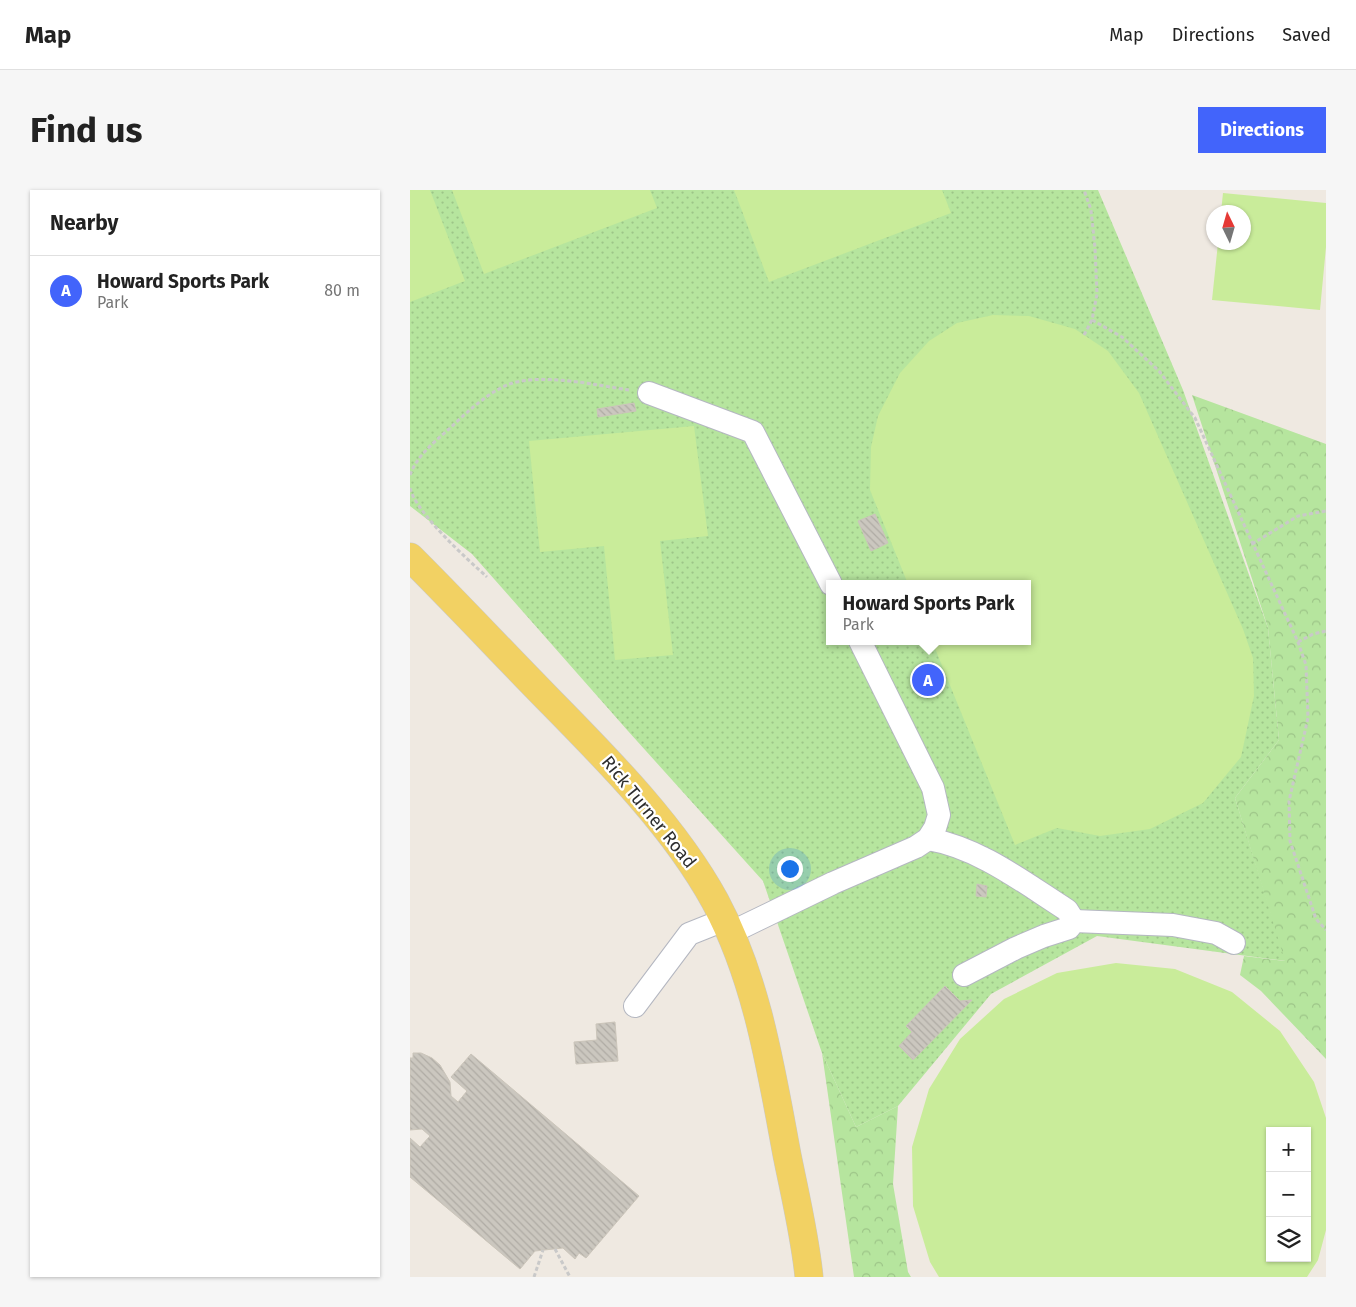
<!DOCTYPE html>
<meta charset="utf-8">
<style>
:root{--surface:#fff;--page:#f6f6f6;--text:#222;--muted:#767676;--line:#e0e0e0;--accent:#4264fb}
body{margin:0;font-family:"Fira Sans",sans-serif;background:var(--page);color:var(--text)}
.controls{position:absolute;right:15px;bottom:15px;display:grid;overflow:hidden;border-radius:0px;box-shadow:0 1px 4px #0004}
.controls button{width:45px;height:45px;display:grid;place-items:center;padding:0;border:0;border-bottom:1px solid var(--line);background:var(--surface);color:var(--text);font:25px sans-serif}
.compass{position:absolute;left:796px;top:15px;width:45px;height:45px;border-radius:50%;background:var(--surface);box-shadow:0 1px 4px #0004;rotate:355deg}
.you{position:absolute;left:379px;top:678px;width:18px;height:18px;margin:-12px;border:4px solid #fff;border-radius:50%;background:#1a73e8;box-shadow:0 0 0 8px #1a73e833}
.badge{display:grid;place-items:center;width:32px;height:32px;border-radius:50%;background:var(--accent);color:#fff;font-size:16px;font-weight:700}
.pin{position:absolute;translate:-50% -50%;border:2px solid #fff;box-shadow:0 1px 5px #0006}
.popup{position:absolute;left:416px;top:390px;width:205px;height:65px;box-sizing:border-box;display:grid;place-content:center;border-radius:0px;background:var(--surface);filter:drop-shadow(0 1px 4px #0005);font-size:16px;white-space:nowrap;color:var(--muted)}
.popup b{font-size:19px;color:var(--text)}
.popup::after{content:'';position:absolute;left:50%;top:100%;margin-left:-10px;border:10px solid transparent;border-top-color:var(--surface)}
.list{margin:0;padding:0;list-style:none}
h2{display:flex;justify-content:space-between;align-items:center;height:65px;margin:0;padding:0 20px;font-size:21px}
h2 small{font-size:16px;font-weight:400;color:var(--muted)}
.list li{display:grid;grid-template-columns:32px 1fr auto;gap:15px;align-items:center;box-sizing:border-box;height:70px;padding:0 20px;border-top:1px solid var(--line)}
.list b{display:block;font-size:19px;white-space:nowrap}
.list p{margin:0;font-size:16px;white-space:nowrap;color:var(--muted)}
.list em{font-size:16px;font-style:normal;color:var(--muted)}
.icon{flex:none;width:28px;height:28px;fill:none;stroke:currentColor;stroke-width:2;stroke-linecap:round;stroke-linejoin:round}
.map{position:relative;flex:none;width:916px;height:1087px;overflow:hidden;border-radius:0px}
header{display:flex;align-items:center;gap:30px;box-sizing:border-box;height:70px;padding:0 25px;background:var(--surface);border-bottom:1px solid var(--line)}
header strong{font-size:24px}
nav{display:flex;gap:28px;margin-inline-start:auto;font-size:18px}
.intro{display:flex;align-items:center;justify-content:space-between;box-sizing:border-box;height:120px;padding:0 30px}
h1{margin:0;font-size:35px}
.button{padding:12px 22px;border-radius:0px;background:var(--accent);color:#fff;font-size:18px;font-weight:700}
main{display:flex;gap:30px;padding:0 30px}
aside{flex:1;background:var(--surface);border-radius:0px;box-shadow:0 1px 4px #0004}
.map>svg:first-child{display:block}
</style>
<header>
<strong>Map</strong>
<nav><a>Map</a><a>Directions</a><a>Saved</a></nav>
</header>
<div class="intro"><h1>Find us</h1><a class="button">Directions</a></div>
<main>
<aside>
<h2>Nearby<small></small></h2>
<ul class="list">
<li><span class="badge">A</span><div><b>Howard Sports Park</b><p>Park</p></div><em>80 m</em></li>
</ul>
</aside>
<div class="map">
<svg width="916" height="1087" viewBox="0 0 916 1087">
<defs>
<pattern id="green-dots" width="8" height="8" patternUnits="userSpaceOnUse" patternTransform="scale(1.25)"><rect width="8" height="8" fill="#b6e59e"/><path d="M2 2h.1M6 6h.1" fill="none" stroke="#9dc588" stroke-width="1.8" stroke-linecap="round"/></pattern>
<pattern id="forest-crowns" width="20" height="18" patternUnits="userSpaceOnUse" patternTransform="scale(1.25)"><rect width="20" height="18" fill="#b6e59e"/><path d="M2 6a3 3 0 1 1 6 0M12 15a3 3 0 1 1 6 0" fill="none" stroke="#9dc588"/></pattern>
<pattern id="building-back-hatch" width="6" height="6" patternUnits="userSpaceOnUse" patternTransform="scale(1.25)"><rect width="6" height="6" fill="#cbc7bf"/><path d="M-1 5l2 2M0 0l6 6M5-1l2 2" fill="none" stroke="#afaba4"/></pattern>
</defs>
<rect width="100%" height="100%" fill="#efe9e1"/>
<path fill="url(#green-dots)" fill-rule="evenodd" d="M 0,0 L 688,0 L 773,200 L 858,438 L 869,550 L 825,608 L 876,771 L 687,746 L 581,804 L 488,916 L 446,937 L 412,863 L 353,691 L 218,541 L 62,364 L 0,316 ZM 419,394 L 617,394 L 617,451 L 419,451 Z"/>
<g fill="url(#forest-crowns)">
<polygon points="782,205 916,254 916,869 851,801 830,785 834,766 875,771 825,608 869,550 858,438"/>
<polygon points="412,863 446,937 488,916 483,994 498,1082 501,1087 444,1087"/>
</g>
<g fill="#c9ec9a" fill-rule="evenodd">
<polygon points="0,0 20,0 55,91 0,112"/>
<polygon points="42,0 240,0 247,18 74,84"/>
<polygon points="324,0 532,0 541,23 359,92"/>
<polygon points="813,3 916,13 916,57 910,120 802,110 808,53 834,52 834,22 811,22"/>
<polygon points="583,125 619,126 665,139 698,161 729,203 833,439 843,468 844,506 831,567 793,613 740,639 690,646 647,638 605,655 522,451 617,451 617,394 498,394 460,300 461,257 468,226 490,183 519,151 547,133"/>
<polygon points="284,236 298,346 250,351 263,465 205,470 194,356 130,362 119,251"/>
<path d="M 706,773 L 765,779 L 822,802 L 870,841 L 904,892 L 916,928 L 916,1040 L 908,1070 L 897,1087 L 529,1087 L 520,1072 L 503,1016 L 502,957 L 519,899 L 550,849 L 594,809 L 647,783 ZM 860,941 L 897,941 L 897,1068 L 860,1068 Z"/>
</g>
<g fill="url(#building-back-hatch)" stroke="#cbc5ba">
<polygon points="224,213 226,221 188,227 187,219"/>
<polygon points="465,324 478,353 461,361 448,331"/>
<polygon points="567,694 577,696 576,707 566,706"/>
<polygon points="535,796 550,811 562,810 503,870 489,856 502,842 496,836"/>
<polygon points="205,832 208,871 166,874 164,852 187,850 186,834"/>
<polygon points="3,863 11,863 22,868 30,875 40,892 41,906 48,912 57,901 41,887 61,864 229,1006 176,1068 169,1063 165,1069 153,1058 125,1061 110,1079 0,987 0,948 10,957 20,946 12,939 0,940 0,868 3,868"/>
</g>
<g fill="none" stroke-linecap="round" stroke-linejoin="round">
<defs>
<g id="minor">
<polyline points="239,203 343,242 421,394"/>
<path d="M 518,649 C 570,658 613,692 657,720 L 664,731"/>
<polyline points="664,731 763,735 806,743 824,753"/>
<polyline points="320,743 423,693 506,657 518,649 525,638 529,625 523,598 450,451"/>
<polyline points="554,785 606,758 634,746 659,738 664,731"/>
<polyline points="225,816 279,744 314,730"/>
</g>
<path id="major" d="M 0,367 C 46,413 91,461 137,508 C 197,569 264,636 305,711 C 347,789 361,879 377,965 C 385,1005 395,1046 399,1087"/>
</defs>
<use href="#minor" stroke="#b4b7c1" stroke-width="24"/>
<use href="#major" stroke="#c9c9c9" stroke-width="29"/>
<g stroke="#c9c9c9" stroke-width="3" stroke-dasharray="4 2.5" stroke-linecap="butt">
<polyline points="682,130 712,147 749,181 785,228 888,452 896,475 898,528 879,611 880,651 906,729 916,740"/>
<polyline points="674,145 682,130 687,104 685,58 681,20 674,0"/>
<path d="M 0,285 C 7,266 23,253 39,239 C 56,223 76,204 97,195 C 129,182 185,195 219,200"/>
<path d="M 0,298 C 6,323 57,369 77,387"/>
<polyline points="842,354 888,326 916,321"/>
<polyline points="888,452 903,444 916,441"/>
<polyline points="145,1059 160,1087"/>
<polyline points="124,1087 133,1060"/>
</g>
<use href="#minor" stroke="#fff" stroke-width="22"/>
<use href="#major" stroke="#f2d163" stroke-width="28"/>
</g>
<g text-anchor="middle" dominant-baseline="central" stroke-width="4.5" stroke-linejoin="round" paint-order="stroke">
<g font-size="18" fill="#2e2e2e" stroke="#fff">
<text transform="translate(239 622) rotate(51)">Rick Turner Road</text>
</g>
</g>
</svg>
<div class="controls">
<button>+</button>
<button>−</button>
<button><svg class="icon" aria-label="layers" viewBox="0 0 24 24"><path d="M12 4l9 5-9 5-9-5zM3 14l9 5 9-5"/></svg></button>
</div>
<svg class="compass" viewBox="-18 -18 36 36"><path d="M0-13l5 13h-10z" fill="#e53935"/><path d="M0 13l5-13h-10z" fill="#767676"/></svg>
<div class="you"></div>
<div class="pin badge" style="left:518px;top:490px">A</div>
<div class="popup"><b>Howard Sports Park</b>Park</div>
</div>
</main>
